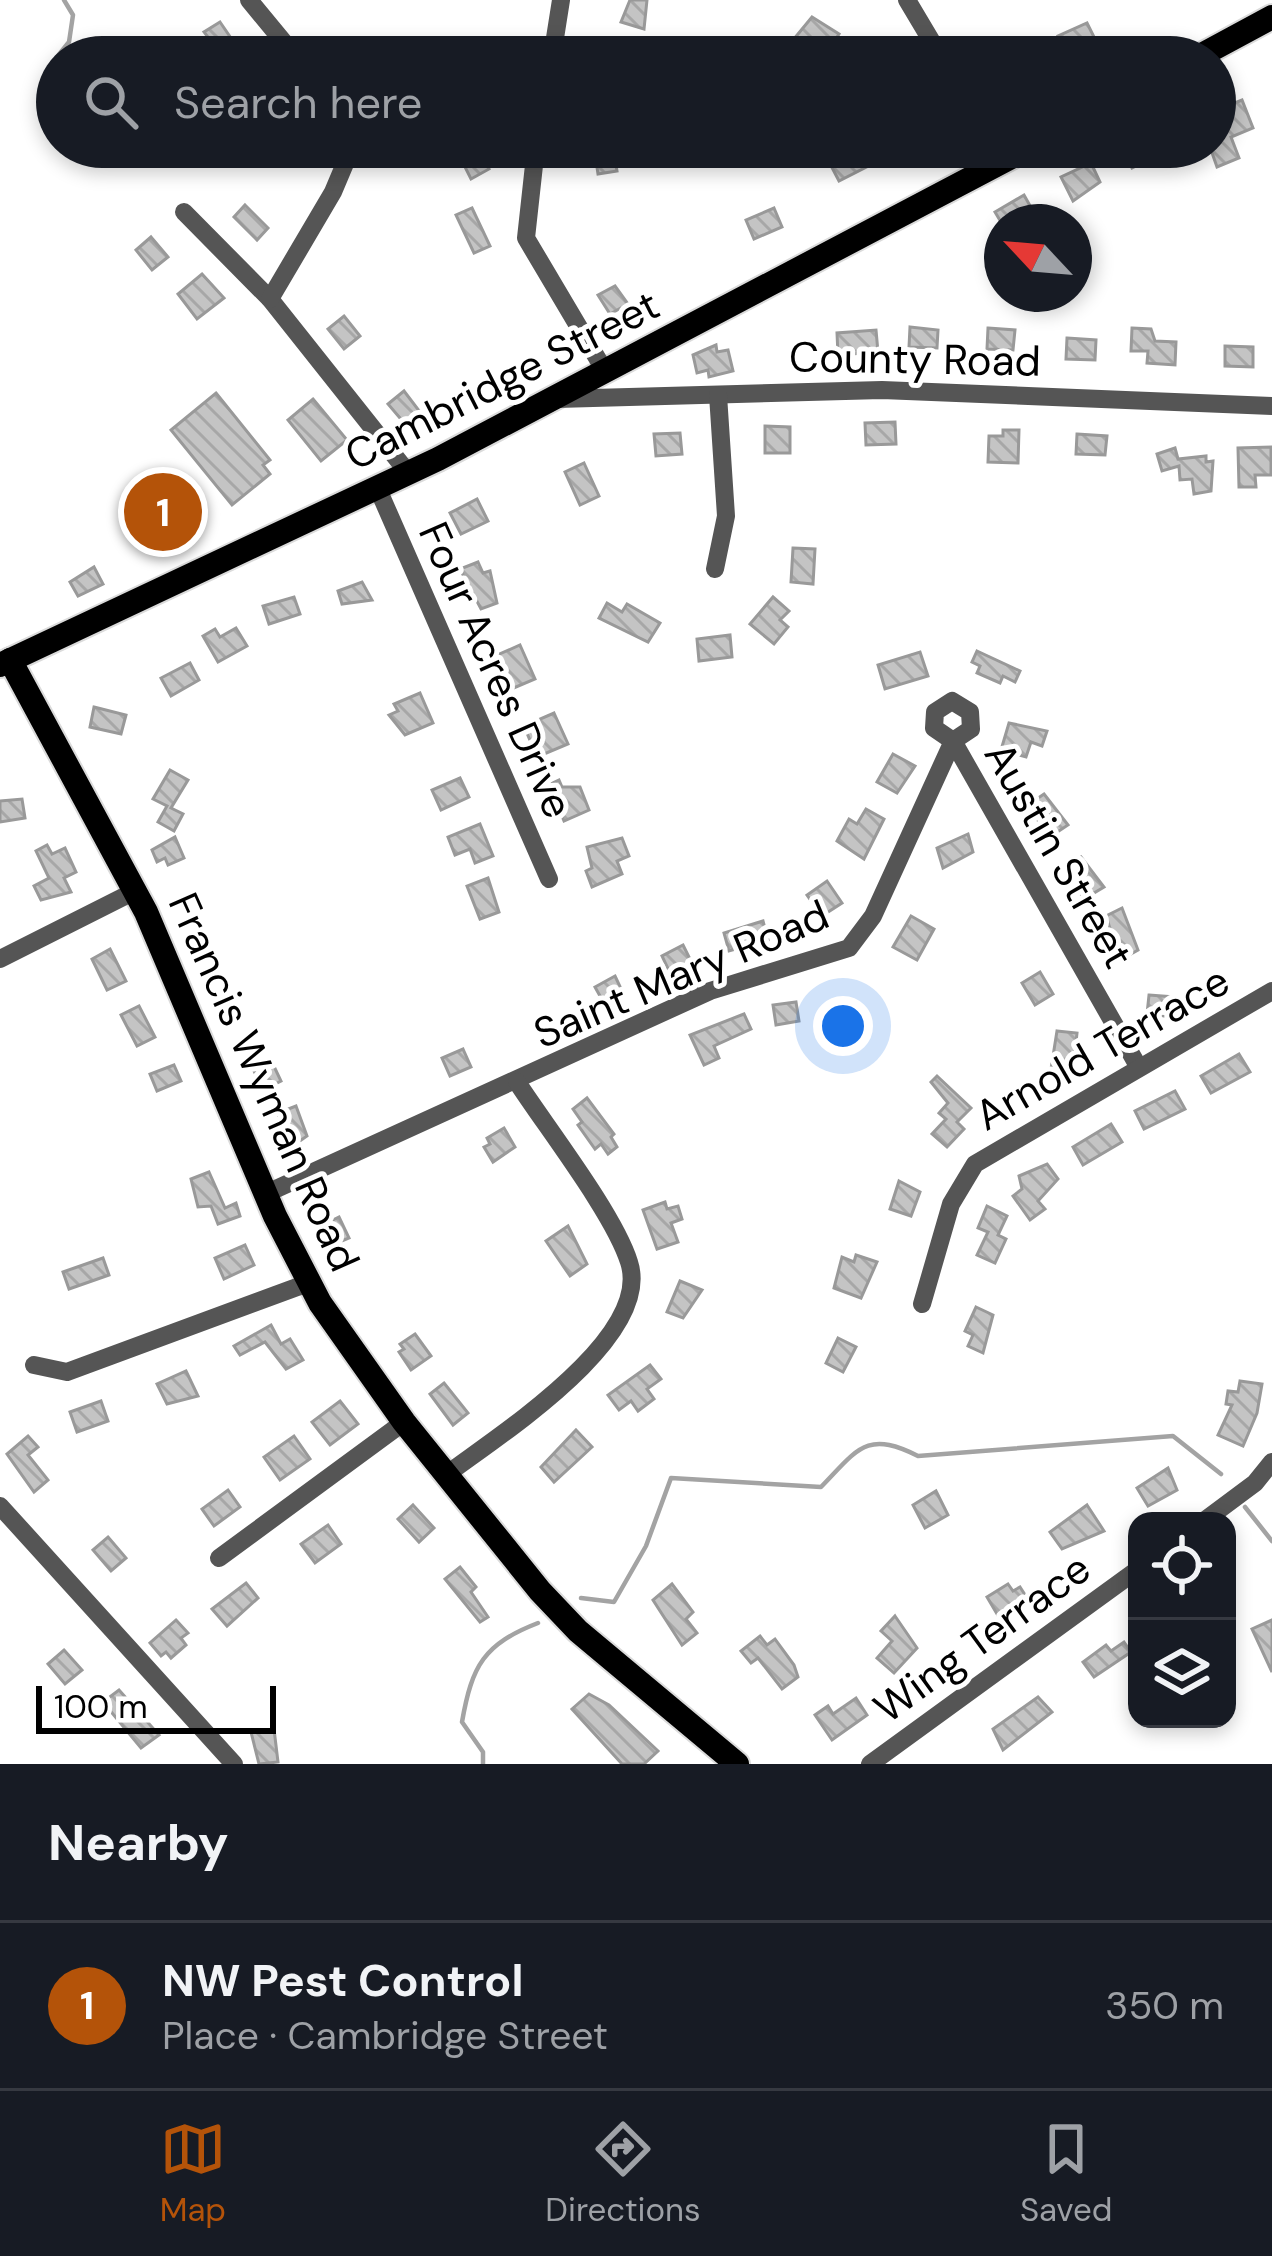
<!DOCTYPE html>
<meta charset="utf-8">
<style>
:root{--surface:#171b24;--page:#20242c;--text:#f1f3f6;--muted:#9ea1a6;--line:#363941;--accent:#b45309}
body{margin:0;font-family:"DM Sans",sans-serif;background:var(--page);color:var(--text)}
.controls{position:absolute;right:36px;bottom:36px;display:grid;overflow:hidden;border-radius:24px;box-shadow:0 6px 18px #0003}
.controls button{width:108px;height:108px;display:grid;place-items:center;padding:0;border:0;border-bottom:3px solid var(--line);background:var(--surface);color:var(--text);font:60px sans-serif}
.compass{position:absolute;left:984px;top:204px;width:108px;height:108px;border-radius:50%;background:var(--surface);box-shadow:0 6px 18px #0003;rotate:296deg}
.scale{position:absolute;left:36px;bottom:30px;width:240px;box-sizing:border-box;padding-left:12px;border:6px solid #000;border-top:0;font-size:33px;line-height:42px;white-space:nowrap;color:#000;-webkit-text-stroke:9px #fff;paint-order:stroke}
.you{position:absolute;left:843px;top:1026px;width:42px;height:42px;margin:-30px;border:9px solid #fff;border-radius:50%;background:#1a73e8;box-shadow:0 0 0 18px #1a73e833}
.badge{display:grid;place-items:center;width:78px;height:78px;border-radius:50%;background:var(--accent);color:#fff;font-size:39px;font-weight:700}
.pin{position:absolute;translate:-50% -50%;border:6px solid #fff;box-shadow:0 3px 12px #0006}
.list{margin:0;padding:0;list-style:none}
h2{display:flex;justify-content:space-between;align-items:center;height:156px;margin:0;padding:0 48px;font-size:51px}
h2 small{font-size:39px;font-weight:400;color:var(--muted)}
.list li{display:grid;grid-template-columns:78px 1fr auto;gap:36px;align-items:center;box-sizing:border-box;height:168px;padding:0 48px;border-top:3px solid var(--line)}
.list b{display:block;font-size:45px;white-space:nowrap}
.list p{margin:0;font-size:39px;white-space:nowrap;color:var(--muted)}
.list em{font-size:39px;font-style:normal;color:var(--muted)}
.icon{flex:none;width:66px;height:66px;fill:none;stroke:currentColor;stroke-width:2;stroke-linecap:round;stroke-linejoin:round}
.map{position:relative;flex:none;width:1272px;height:1764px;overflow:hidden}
.search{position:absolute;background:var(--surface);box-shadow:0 6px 18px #0003;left:36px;right:36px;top:36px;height:132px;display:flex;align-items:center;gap:30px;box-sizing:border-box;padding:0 42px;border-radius:66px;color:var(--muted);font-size:45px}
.sheet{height:324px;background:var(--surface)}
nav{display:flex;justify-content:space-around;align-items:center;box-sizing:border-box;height:168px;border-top:3px solid var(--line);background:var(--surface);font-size:33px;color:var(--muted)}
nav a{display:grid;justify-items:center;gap:6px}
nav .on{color:var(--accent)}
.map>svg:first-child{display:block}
</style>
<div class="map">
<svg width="1272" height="1764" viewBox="0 0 1272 1764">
<defs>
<pattern id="building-back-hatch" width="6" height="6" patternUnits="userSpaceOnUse" patternTransform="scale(3)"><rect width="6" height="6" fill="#c4c4c4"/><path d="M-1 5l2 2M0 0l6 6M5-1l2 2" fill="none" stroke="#a7a7a7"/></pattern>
</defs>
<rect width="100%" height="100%" fill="#fff"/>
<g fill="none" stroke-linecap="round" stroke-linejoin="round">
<g stroke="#a3a3a3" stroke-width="4.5">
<polyline points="57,57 69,42 73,15 64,0"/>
<polyline points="57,58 57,72"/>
<polyline points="1245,1507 1272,1541"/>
<path d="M 581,1598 L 614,1602 L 646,1546 L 671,1478 L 821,1487 C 858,1449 866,1430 918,1456 L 1173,1436 L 1221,1474"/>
<path d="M 483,1764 L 483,1752 L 462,1722 C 472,1665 484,1644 538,1623"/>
</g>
</g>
<g fill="url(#building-back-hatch)" stroke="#999" stroke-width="3">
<polygon points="630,0 647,0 644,29 621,22"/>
<polygon points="812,17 839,34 828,51 814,42 806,56 789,45"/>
<polygon points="220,22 237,47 223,57 204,32"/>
<polygon points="1087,23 1096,41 1067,55 1058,36"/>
<polygon points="1215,85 1225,107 1242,100 1253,128 1231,137 1239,158 1217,167 1210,147 1215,147"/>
<polygon points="471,147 478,147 489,169 471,179 458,153"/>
<polygon points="594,147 613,147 617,171 598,174"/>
<polygon points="863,147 873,147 880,160 839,181 827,158 839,151 843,158"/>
<polygon points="1122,147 1174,147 1132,168"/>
<polygon points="1091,163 1100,182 1073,201 1061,177"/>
<polygon points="1024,195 1034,213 1017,222 1001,222 995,212"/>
<polygon points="245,205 268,228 257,240 234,217"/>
<polygon points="472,208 490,246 474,253 456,215"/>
<polygon points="774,208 782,227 754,239 746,220"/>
<polygon points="151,237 168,257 152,270 136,250"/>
<polygon points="202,274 224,298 197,319 178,294"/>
<polygon points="615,286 628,304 610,314 598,295"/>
<polygon points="344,316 360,336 344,349 328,329"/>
<polygon points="910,327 938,330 937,348 909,347"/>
<polygon points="988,328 1015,330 1013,350 987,349"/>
<polygon points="1132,328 1151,329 1155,341 1176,342 1175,365 1147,363 1148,351 1131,351"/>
<polygon points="876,330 878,352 838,355 837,333"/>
<polygon points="1067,338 1096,340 1095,360 1066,359"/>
<polygon points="716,345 717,352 728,350 733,371 709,377 708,370 697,373 693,355"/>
<polygon points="1225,346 1253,347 1253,367 1225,366"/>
<polygon points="404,391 420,412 405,424 388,404"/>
<polygon points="216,393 270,460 263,465 270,474 232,505 171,430"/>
<polygon points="313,399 347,440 321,461 288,420"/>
<polygon points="895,422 896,444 866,445 865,423"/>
<polygon points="765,426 790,427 790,453 765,453"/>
<polygon points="1003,430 1019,430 1018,463 988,462 989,436 1003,436"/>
<polygon points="680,433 682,454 656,456 654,434"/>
<polygon points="1077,434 1107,436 1105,455 1076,454"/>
<polygon points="1271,447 1271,475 1255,475 1256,487 1239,487 1238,448"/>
<polygon points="1175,448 1178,459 1206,456 1206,462 1213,461 1211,491 1194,494 1192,479 1180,480 1179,466 1162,471 1157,454"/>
<polygon points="584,463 599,496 580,505 565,472"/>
<polygon points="165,483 192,516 160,541 133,508"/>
<polygon points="477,499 488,521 461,534 450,513"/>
<polygon points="793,548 815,549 813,584 791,582"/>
<polygon points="478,562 483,573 490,571 497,603 481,609 460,569"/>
<polygon points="94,567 103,584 78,596 70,582"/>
<polygon points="362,582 372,600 342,604 338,591"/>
<polygon points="294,597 300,614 269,624 263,606"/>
<polygon points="773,597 789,611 780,620 788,627 774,644 750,624"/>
<polygon points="607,603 622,612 627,604 660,623 648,642 599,618"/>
<polygon points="236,628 247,646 218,662 203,636 215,629 220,637"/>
<polygon points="730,635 732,657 699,661 697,639"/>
<polygon points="520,645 535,679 509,690 495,656"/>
<polygon points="977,651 1020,671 1015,682 1003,676 1000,683 977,673 980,666 972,662"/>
<polygon points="920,652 928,676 885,689 878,665"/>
<polygon points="190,663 199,680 171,696 161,678"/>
<polygon points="420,693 433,723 405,735 389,715 398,711 394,704"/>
<polygon points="94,707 126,715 121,734 90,727"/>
<polygon points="554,713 568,744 537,757 524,726"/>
<polygon points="1009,723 1047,731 1042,746 1031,742 1026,757 1001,750"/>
<polygon points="893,754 915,766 897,793 877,782"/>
<polygon points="170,770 188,780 171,808 183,814 174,831 158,822 167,806 153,799"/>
<polygon points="460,778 469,797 441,810 432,790"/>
<polygon points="559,780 562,787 580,787 589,810 564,821 554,796 546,799 542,788"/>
<polygon points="1044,794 1068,825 1056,833 1048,820 1041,825 1028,805"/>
<polygon points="22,799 25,818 0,822 0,801"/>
<polygon points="866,809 884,819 864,859 837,841 849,819 857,824"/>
<polygon points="480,824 493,856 475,863 470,849 455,855 448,837"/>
<polygon points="968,834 973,852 943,868 937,848"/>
<polygon points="175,837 184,858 168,865 165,858 157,862 152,850"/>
<polygon points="622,838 629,856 617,861 622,874 592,887 586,871 592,868 587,847"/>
<polygon points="47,845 52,854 65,848 76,872 64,878 71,892 41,900 34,886 49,878 36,851"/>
<polygon points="1081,857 1104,887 1084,899 1064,867"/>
<polygon points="488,878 499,912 480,919 467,886"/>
<polygon points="827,881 842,903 822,916 807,895"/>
<polygon points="1122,908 1138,950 1120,960 1106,916"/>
<polygon points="911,916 934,929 917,960 893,947"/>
<polygon points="763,921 768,940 729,951 724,933"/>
<polygon points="683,945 692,963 670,973 662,956"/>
<polygon points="110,949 126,981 107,990 92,959"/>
<polygon points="1040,972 1053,994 1035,1005 1022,983"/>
<polygon points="615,976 624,995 605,1005 595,987"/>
<polygon points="1149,995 1174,997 1173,1017 1147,1014"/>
<polygon points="796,1002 799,1021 776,1025 773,1005"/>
<polygon points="139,1006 155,1037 137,1046 121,1015"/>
<polygon points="744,1014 751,1029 714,1046 719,1058 704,1065 690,1035"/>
<polygon points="1057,1031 1077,1033 1074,1060 1066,1059 1064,1076 1050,1075"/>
<polygon points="463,1049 471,1067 450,1076 442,1058"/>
<polygon points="1239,1054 1250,1072 1211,1093 1201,1076"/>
<polygon points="271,1060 281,1081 263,1090 253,1069"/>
<polygon points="174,1065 181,1081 157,1091 150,1074"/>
<polygon points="937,1076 971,1108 957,1122 964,1129 947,1147 932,1134 946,1119 939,1113 948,1103 931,1082"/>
<polygon points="1175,1091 1185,1109 1144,1129 1135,1111"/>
<polygon points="587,1098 614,1134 611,1137 617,1147 608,1154 601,1144 595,1149 578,1125 582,1122 573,1109"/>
<polygon points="296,1106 307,1136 287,1150 278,1113"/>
<polygon points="1111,1124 1122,1142 1083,1165 1073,1147"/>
<polygon points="504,1128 515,1147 493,1162 484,1147 490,1144 487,1138"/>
<polygon points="1047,1164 1058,1179 1038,1201 1045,1209 1030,1220 1013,1196 1022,1189 1019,1176"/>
<polygon points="209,1172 225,1208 236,1203 240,1216 218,1224 211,1206 198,1207 191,1179"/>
<polygon points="899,1181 920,1192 911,1216 890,1209"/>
<polygon points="665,1202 667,1209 678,1206 682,1219 671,1223 678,1242 657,1249 643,1210"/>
<polygon points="987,1206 1007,1216 998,1235 1006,1239 995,1263 977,1255 988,1232 978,1228"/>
<polygon points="339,1217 349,1238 330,1246 321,1226"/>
<polygon points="568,1226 587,1264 570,1276 546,1241"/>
<polygon points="245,1245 254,1265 224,1279 215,1258"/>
<polygon points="856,1255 877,1262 861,1298 834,1288 842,1257 854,1262"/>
<polygon points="103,1258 109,1275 69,1289 63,1272"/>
<polygon points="680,1281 702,1290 683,1318 667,1312"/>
<polygon points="976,1307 993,1315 983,1353 968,1346 973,1335 965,1331"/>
<polygon points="271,1325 281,1344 290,1339 303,1360 286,1369 265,1342 240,1355 234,1346"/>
<polygon points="415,1334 431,1356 411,1370 399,1352 404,1349 400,1344"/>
<polygon points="838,1338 856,1347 843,1372 826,1363"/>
<polygon points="650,1365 661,1379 647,1389 654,1399 638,1411 631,1401 619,1410 608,1395"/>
<polygon points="186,1371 198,1396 167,1404 157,1384"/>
<polygon points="1240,1381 1262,1384 1257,1413 1243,1446 1218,1435 1232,1405 1226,1404 1228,1391 1238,1392"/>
<polygon points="444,1383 468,1413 453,1425 430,1394"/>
<polygon points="101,1401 108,1421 77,1432 70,1412"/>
<polygon points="340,1401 358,1424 330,1445 312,1422"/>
<polygon points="576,1430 592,1447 554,1482 541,1467"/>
<polygon points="28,1436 38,1447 28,1455 48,1480 34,1492 7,1454"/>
<polygon points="294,1436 310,1459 280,1480 264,1457"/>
<polygon points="1168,1468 1177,1490 1148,1506 1137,1488"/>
<polygon points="228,1490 240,1507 214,1526 202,1509"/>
<polygon points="936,1491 948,1515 925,1528 913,1505"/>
<polygon points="413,1505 434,1528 419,1542 398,1519"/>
<polygon points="1087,1505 1104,1531 1062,1549 1050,1532"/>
<polygon points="328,1525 341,1544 315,1563 301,1544"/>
<polygon points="108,1537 126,1558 111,1571 93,1550"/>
<polygon points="460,1567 476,1587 471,1592 488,1617 480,1622 445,1579"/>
<polygon points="246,1583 258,1598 227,1626 212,1609"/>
<polygon points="672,1584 693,1612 686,1619 697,1633 682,1645 653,1600"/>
<polygon points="1008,1584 1013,1591 1020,1587 1027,1598 1000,1619 987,1597"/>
<polygon points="895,1616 917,1648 894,1673 877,1658 892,1641 881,1631"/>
<polygon points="176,1620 188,1633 181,1638 186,1645 171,1658 166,1652 161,1656 150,1643"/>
<polygon points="1272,1620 1272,1672 1252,1629"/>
<polygon points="760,1636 767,1645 775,1639 794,1665 798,1677 782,1689 758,1658 751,1663 741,1651"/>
<polygon points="1124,1642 1131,1652 1094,1677 1083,1662 1106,1645 1111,1651"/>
<polygon points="64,1650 82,1670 65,1684 48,1664"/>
<polygon points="119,1690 159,1735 141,1748 103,1702"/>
<polygon points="589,1694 609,1705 658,1751 644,1764 622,1764 572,1709"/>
<polygon points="1038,1697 1052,1712 1003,1750 993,1729"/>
<polygon points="856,1698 867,1715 832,1740 815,1715 828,1706 833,1714"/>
<polygon points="274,1729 278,1762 259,1764 251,1732"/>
</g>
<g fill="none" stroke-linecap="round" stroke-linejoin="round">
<defs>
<g id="major">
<polyline points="1198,57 1272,17"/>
<polyline points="10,660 146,912 275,1216 320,1303 404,1422 540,1591 578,1631 737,1764"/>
<polyline points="0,665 438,459 1030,147"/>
</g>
</defs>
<use href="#major" stroke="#dbdbdb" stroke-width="28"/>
<g stroke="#555" stroke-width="18">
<polyline points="249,0 296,57"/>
<polyline points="907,0 941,57"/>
<polyline points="552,57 561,0"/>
<polyline points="536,147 526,238 606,373"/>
<polyline points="184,212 270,299 409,474"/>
<polyline points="270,299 333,192 352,147"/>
<polyline points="557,399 882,390 1272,406"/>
<polyline points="378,489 549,879"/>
<polyline points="715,569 726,516 718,395"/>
<polyline points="0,959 135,891"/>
<polyline points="265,1194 710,991 849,948 873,916 953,741 971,729 970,712 952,701 935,712 934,728 953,741 1138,1066"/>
<polyline points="922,1304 951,1204 975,1164 1272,991"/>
<polyline points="34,1365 67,1372 308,1283"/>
<path d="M 446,1475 C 496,1437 654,1338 629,1262 C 614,1214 547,1128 517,1082"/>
<polyline points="0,1506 234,1764"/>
<polyline points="1204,1521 1255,1483 1272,1462"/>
<polyline points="219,1558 404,1422"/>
<polyline points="870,1764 1137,1570"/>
</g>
<use href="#major" stroke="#000" stroke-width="24"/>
</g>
<g text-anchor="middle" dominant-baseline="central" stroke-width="10" stroke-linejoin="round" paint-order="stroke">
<g font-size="42" fill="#000" stroke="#fff">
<text transform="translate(915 359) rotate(1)">County Road</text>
<text transform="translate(502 380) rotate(-27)">Cambridge Street</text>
<text transform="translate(496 670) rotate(66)">Four Acres Drive</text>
<text transform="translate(1059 855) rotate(60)">Austin Street</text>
<text transform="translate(681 974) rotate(-23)">Saint Mary Road</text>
<text transform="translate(1102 1048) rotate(-30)">Arnold Terrace</text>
<text transform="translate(264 1082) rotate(66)">Francis Wyman Road</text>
<text transform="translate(982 1638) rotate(-36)">Wing Terrace</text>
</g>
</g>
</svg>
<div class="controls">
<button><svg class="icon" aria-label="locate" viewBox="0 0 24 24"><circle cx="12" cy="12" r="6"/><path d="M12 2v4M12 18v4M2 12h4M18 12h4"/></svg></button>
<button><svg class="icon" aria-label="layers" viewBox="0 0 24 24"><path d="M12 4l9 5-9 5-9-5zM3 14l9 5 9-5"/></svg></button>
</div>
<svg class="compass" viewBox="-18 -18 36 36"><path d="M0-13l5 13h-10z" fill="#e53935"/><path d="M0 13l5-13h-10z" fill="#9ea1a6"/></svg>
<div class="scale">100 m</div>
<div class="you"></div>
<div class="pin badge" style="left:163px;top:512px">1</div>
<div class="search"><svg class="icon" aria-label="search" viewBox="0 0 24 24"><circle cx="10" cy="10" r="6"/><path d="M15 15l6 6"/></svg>Search here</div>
</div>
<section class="sheet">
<h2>Nearby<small></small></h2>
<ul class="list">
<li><span class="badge">1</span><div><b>NW Pest Control</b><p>Place · Cambridge Street</p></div><em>350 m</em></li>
</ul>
</section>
<nav>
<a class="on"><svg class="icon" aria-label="map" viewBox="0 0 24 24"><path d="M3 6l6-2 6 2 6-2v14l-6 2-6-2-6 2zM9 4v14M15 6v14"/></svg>Map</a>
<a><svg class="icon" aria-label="directions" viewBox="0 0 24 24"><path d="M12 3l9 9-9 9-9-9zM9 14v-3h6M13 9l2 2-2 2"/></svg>Directions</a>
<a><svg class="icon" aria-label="saved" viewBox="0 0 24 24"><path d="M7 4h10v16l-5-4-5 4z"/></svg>Saved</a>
</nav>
